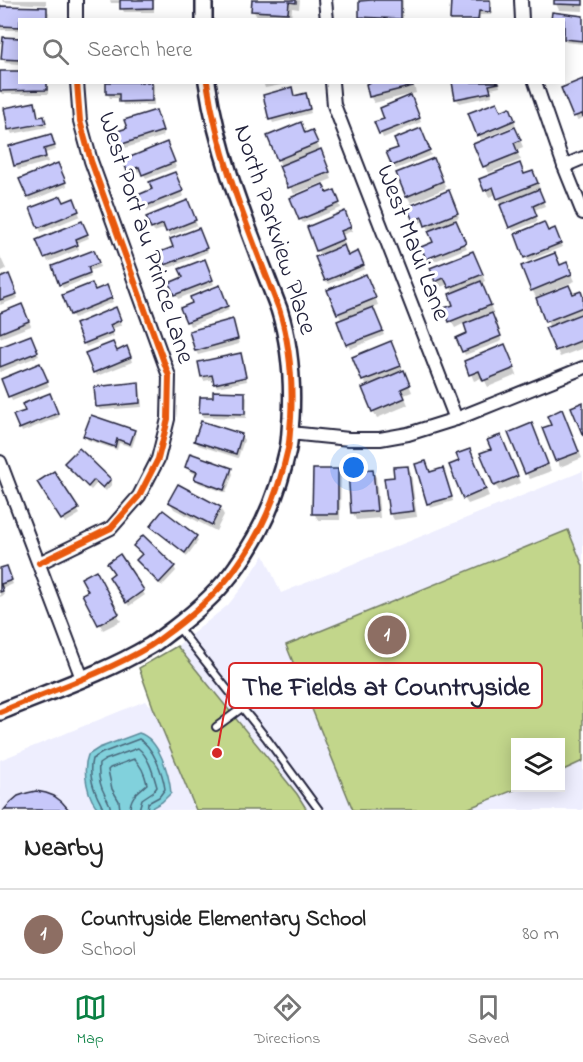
<!DOCTYPE html>
<style>
:root{--surface:#fff;--page:#f6f6f6;--text:#222;--muted:#767676;--line:#e0e0e0;--accent:#0b8043}
body{margin:0;font-family:"Indie Flower",sans-serif;background:var(--page);color:var(--text)}
.controls{position:absolute;right:18px;bottom:18px;display:grid;overflow:hidden;border-radius:0px;box-shadow:0 3px 15px #0003}
.controls button{width:54px;height:54px;display:grid;place-items:center;padding:0;border:0;border-bottom:2px solid var(--line);background:var(--surface);color:var(--text);font:30px sans-serif}
.you{position:absolute;left:354px;top:468px;width:21px;height:21px;margin:-15px;border:4px solid #fff;border-radius:50%;background:#1a73e8;box-shadow:0 0 0 9px #1a73e833}
.badge{display:grid;place-items:center;width:39px;height:39px;border-radius:50%;background:var(--accent);color:#fff;font-size:20px;font-weight:700}
.pin{position:absolute;translate:-50% -50%;border:3px solid #fff;box-shadow:0 2px 6px #0006}
.list{margin:0;padding:0;list-style:none}
h2{display:flex;justify-content:space-between;align-items:center;height:78px;margin:0;padding:0 24px;font-size:26px}
h2 small{font-size:20px;font-weight:400;color:var(--muted)}
.list li{display:grid;grid-template-columns:39px 1fr auto;gap:18px;align-items:center;box-sizing:border-box;height:90px;padding:0 24px;border-top:2px solid var(--line)}
.list b{display:block;font-size:22px;white-space:nowrap}
.list p{margin:0;font-size:20px;white-space:nowrap;color:var(--muted)}
.list em{font-size:20px;font-style:normal;color:var(--muted)}
.icon{flex:none;width:33px;height:33px;fill:none;stroke:currentColor;stroke-width:2;stroke-linecap:round;stroke-linejoin:round}
.map{position:relative;flex:none;width:583px;height:810px;overflow:hidden}
.search{position:absolute;background:var(--surface);box-shadow:0 3px 15px #0003;left:18px;right:18px;top:18px;height:66px;display:flex;align-items:center;gap:15px;box-sizing:border-box;padding:0 21px;border-radius:0px;color:var(--muted);font-size:22px}
.sheet{height:168px;background:var(--surface)}
nav{display:flex;justify-content:space-around;align-items:center;box-sizing:border-box;height:84px;border-top:2px solid var(--line);background:var(--surface);font-size:16px;color:var(--muted)}
nav a{display:grid;justify-items:center;gap:3px}
nav .on{color:var(--accent)}
.map>svg:first-child{display:block}
</style>
<div class="map">
<svg width="583" height="810" viewBox="0 0 583 810">
<rect width="100%" height="100%" fill="#fff"/>
<filter id="ink" filterUnits="userSpaceOnUse"><feTurbulence type="fractalNoise" baseFrequency=".0167" numOctaves="2"/><feDisplacementMap in="SourceGraphic" scale="12" xChannelSelector="R" yChannelSelector="G"/><feConvolveMatrix kernelMatrix="1 2 1 2 8 2 1 2 1" color-interpolation-filters="sRGB"/></filter>
<g filter="url(#ink)">
<g fill="#eeeefe" fill-rule="evenodd">
<path d="M 583,471 L 583,810 L 307,810 L 297,794 L 177,646 L 228,605 L 244,585 L 264,555 L 281,593 ZM 516,742 L 560,742 L 560,788 L 516,788 Z"/>
<polygon points="145,701 153,707 196,810 0,810 0,760"/>
</g>
<g fill="#c2d68b" stroke="#727c63" stroke-width="1.5">
<polygon points="568,530 583,566 583,761 561,771 560,742 516,742 516,788 519,788 464,810 353,810 286,645"/>
<polygon points="177,646 297,794 307,810 196,810 153,707 139,668"/>
</g>
<path fill="#81d1dc" stroke="#5b8b9c" stroke-width="1.5" d="M 139,733 C 159,739 169,773 171,793 L 162,802 L 148,810 L 100,810 C 87,800 82,770 88,755 L 99,748 Z"/>
<g fill="#0003">
<polygon points="2,0 46,0 46,5 3,2"/>
<polygon points="110,0 154,0 154,12 124,12 122,8 121,3 111,3"/>
<polygon points="254,0 300,0 299,9 292,8 291,19 257,17 253,10"/>
<polygon points="373,0 403,0 403,20 362,20 360,17"/>
<polygon points="452,0 491,0 492,2 492,15 480,15 480,20 451,20"/>
<polygon points="556,0 583,0 583,11 559,10 556,4"/>
<polygon points="0,7 46,8 49,13 48,20 20,20 20,30 1,30 0,27"/>
<polygon points="583,17 583,44 566,42 564,38 564,20"/>
<polygon points="20,39 20,64 5,63 3,59"/>
<polygon points="0,72 20,82 48,82 48,94 2,94 0,92"/>
<polygon points="583,81 583,118 577,120 575,116"/>
<polygon points="107,82 152,82 154,85 154,105 123,105 121,98 110,98 108,94"/>
<polygon points="263,82 298,82 265,88"/>
<polygon points="377,82 413,82 416,93 374,103 370,96"/>
<polygon points="453,82 499,82 500,87 491,89 492,96 459,103 457,99"/>
<polygon points="291,89 295,97 307,98 311,113 273,123 271,119"/>
<polygon points="413,101 421,122 383,138 376,123 386,119"/>
<polygon points="34,104 36,108 39,119 44,118 47,127 12,134 10,130"/>
<polygon points="501,113 512,113 516,125 481,139 479,135"/>
<polygon points="158,116 164,136 122,149 120,144"/>
<polygon points="305,134 315,138 332,179 294,194 278,159"/>
<polygon points="423,134 431,155 396,169 393,165 400,149"/>
<polygon points="518,135 523,147 516,150 521,160 488,173 475,145"/>
<polygon points="51,136 56,150 45,153 48,162 18,170 16,166"/>
<polygon points="168,148 176,167 146,179 142,170 131,175 125,161"/>
<polygon points="437,166 446,188 411,203 407,196"/>
<polygon points="60,169 67,186 30,201 21,180"/>
<polygon points="525,176 536,179 540,189 538,190 545,206 534,210 538,221 513,231 497,194 489,197 481,180"/>
<polygon points="177,178 184,196 147,211 140,196"/>
<polygon points="327,195 336,196 341,208 303,223 300,219"/>
<polygon points="451,196 459,217 454,219 467,248 430,263 423,248 435,243 425,221 416,224 414,220"/>
<polygon points="64,204 76,204 80,216 41,232 39,227"/>
<polygon points="189,206 197,225 170,236 166,228 154,232 152,228"/>
<polygon points="347,217 352,231 342,235 345,244 342,245 348,257 360,257 365,269 329,284 326,280 321,256 317,250"/>
<polygon points="84,227 89,238 77,243 79,249 48,262 38,240"/>
<polygon points="548,232 557,234 562,247 528,261 526,257"/>
<polygon points="201,234 208,252 169,268 166,264"/>
<polygon points="555,254 560,266 567,264 575,281 536,297 532,290"/>
<polygon points="0,256 6,269 0,272"/>
<polygon points="96,256 100,267 89,271 91,277 63,288 60,284"/>
<polygon points="476,259 485,281 481,283 493,312 490,313 502,341 465,355 463,351 469,334 465,323 455,328 451,321 455,306 454,294 449,284 440,287 436,281"/>
<polygon points="206,264 214,284 178,299 171,283"/>
<polygon points="0,279 10,280 18,298 0,305"/>
<polygon points="370,283 378,305 372,307 384,335 350,349 339,322 342,321 338,313"/>
<polygon points="109,291 113,302 74,318 71,314"/>
<polygon points="221,291 229,310 190,326 182,309"/>
<polygon points="573,296 583,298 583,348 560,357 547,329 550,328 538,299"/>
<polygon points="24,310 31,326 0,338 0,314"/>
<polygon points="118,313 122,325 111,329 114,336 86,347 84,343"/>
<polygon points="234,325 239,344 198,355 196,351"/>
<polygon points="33,341 39,356 0,372 0,349"/>
<polygon points="394,349 412,392 404,395 408,405 377,418 373,411 367,387 354,358"/>
<polygon points="117,352 129,352 132,362 97,376 95,372"/>
<polygon points="508,353 517,375 488,387 483,377 474,381 471,374"/>
<polygon points="240,355 243,359 247,381 217,387 214,379 204,381 202,377"/>
<polygon points="42,369 49,386 12,401 3,379"/>
<polygon points="138,384 140,388 142,407 100,410 97,406"/>
<polygon points="244,393 247,397 246,418 203,417 201,413 215,399"/>
<polygon points="51,399 59,417 22,432 20,428"/>
<polygon points="565,418 582,458 560,467 544,429"/>
<polygon points="134,431 136,435 132,447 119,443 117,450 88,440 85,436"/>
<polygon points="535,431 551,471 530,479 526,473"/>
<polygon points="241,436 244,440 238,458 198,445 196,440"/>
<polygon points="501,437 520,483 499,491 495,485 492,450"/>
<polygon points="79,450 110,480 112,484 106,491 97,483 91,490 68,467 66,463"/>
<polygon points="473,457 489,496 468,504 464,498"/>
<polygon points="417,465 430,474 445,474 453,501 430,508"/>
<polygon points="187,467 231,469 233,474 226,493 199,483 196,479 198,475 189,471"/>
<polygon points="408,467 411,474 417,517 394,520 390,513 396,478"/>
<polygon points="337,471 341,477 340,520 318,520 314,513"/>
<polygon points="372,471 376,477 380,518 356,520 353,513 349,473"/>
<polygon points="54,473 80,514 65,523 39,482"/>
<polygon points="170,502 220,508 224,515 216,531 174,509"/>
<polygon points="152,526 196,537 198,541 187,556 155,530"/>
<polygon points="135,546 174,567 176,571 162,586 140,564 142,555"/>
<polygon points="119,556 145,595 129,606 111,578 116,574"/>
<polygon points="0,570 8,572 13,584 2,589 4,595 0,597"/>
<polygon points="95,572 121,621 103,630 84,594 90,591"/>
</g>
<g fill="none" stroke-linecap="round" stroke-linejoin="round">
<g stroke="#48687b" stroke-width="1.5">
<path d="M 103,810 C 102,804 99,801 97,796 C 92,785 89,771 92,759 L 102,753 L 139,739 C 153,746 163,774 165,789 L 159,797 L 148,803 L 147,810"/>
<path d="M 111,810 C 110,803 108,801 105,795 C 100,786 98,774 99,764 L 105,760 L 138,748 C 149,757 153,773 157,787 L 154,791 L 142,799 L 139,810"/>
<path d="M 120,810 L 119,801 L 112,789 L 108,770 L 110,768 L 134,759 C 141,765 145,775 147,784 C 138,792 130,796 130,810"/>
</g>
</g>
<g fill="#c7c8fa" stroke="#22223b" stroke-width="1.5">
<polygon points="120,0 153,0 153,8 120,9"/>
<polygon points="252,0 296,0 296,3 289,2 288,13 251,11"/>
<polygon points="371,0 401,0 401,19 359,17 359,1"/>
<polygon points="451,0 490,0 490,12 479,11 478,20 450,20"/>
<polygon points="554,0 583,0 583,5 554,4"/>
<polygon points="0,6 47,7 47,20 20,20 20,27 0,26"/>
<polygon points="552,12 583,16 583,41 564,39 564,20 551,20"/>
<polygon points="3,37 20,38 20,60 1,59"/>
<polygon points="0,71 20,71 20,82 47,82 47,90 0,91"/>
<polygon points="583,79 583,117 582,114 573,117 561,88"/>
<polygon points="106,82 152,82 152,101 119,102 119,94 106,94"/>
<polygon points="371,82 412,82 413,86 369,97 366,84"/>
<polygon points="452,82 498,82 499,83 489,85 491,92 455,99"/>
<polygon points="292,87 294,96 306,93 310,109 269,120 263,95"/>
<polygon points="411,95 420,118 379,134 374,122 384,119 380,108"/>
<polygon points="35,102 38,117 44,116 46,123 8,130 4,108"/>
<polygon points="497,102 501,111 510,107 515,120 477,136 468,113"/>
<polygon points="156,110 163,131 119,145 115,132 127,128 124,120"/>
<polygon points="301,122 305,133 312,130 318,143 277,160 267,136"/>
<polygon points="515,127 521,140 514,143 518,153 483,167 473,144"/>
<polygon points="421,128 430,150 392,166 386,152 398,148 394,139"/>
<polygon points="51,134 55,146 44,149 46,157 14,166 9,146"/>
<polygon points="167,142 175,162 142,175 139,167 127,171 123,160"/>
<polygon points="321,149 330,172 288,188 279,166"/>
<polygon points="434,158 443,181 406,197 396,173"/>
<polygon points="58,163 66,182 27,197 19,179"/>
<polygon points="520,163 524,174 533,171 538,183 497,199 493,187 484,191 479,179"/>
<polygon points="175,172 183,191 143,207 138,195 152,189 149,182"/>
<polygon points="323,184 327,193 335,190 340,203 299,220 290,198"/>
<polygon points="539,189 544,201 533,206 537,216 509,228 500,205"/>
<polygon points="449,190 458,213 425,226 422,217 413,221 407,207"/>
<polygon points="61,196 64,202 74,198 79,211 38,228 30,208"/>
<polygon points="188,200 196,220 166,232 163,224 151,229 146,217"/>
<polygon points="345,211 351,227 341,231 344,239 316,251 307,227"/>
<polygon points="456,220 466,243 426,259 421,247 433,242 428,231"/>
<polygon points="82,221 88,234 76,239 78,245 44,258 36,240"/>
<polygon points="544,222 548,231 555,228 561,243 524,258 515,234"/>
<polygon points="199,228 207,248 165,265 160,252 173,247 170,239"/>
<polygon points="344,245 348,256 358,251 364,265 325,281 315,257"/>
<polygon points="94,250 99,263 88,267 90,273 59,285 52,266"/>
<polygon points="473,251 483,274 449,288 444,278 435,282 430,268"/>
<polygon points="555,253 560,265 567,262 572,274 531,291 521,266"/>
<polygon points="205,259 213,280 174,295 169,283 183,277 179,269"/>
<polygon points="9,274 17,294 0,300 0,278"/>
<polygon points="366,274 376,298 337,314 327,290"/>
<polygon points="481,281 491,305 449,322 444,308 453,305 449,294"/>
<polygon points="92,283 95,290 107,285 112,298 70,315 62,295"/>
<polygon points="220,285 228,306 186,322 180,308 192,303 190,297"/>
<polygon points="569,285 573,294 581,291 583,297 583,307 545,322 536,298"/>
<polygon points="22,304 29,321 0,333 0,313"/>
<polygon points="116,307 121,320 110,325 113,332 83,344 75,324"/>
<polygon points="373,307 383,331 346,345 337,321"/>
<polygon points="492,313 501,336 462,352 456,338 467,333 464,324"/>
<polygon points="583,313 583,340 555,351 545,328"/>
<polygon points="233,319 238,339 195,351 189,331"/>
<polygon points="31,335 38,352 0,367 0,347"/>
<polygon points="391,341 401,366 362,381 352,357"/>
<polygon points="113,342 117,351 127,346 131,357 93,373 85,353"/>
<polygon points="505,344 515,368 483,381 479,371 469,375 464,361"/>
<polygon points="241,353 246,377 214,384 212,375 201,377 198,362"/>
<polygon points="40,363 48,381 8,397 1,379"/>
<polygon points="404,370 410,385 401,389 405,398 372,412 362,388"/>
<polygon points="139,382 140,403 96,407 94,387"/>
<polygon points="213,391 245,392 245,414 199,413 200,397 213,397"/>
<polygon points="50,393 58,413 19,429 13,415 25,411 22,404"/>
<polygon points="583,402 583,436 571,407"/>
<polygon points="562,409 579,452 555,461 542,428 551,425 547,416"/>
<polygon points="91,415 135,430 130,444 117,439 115,447 83,436"/>
<polygon points="201,421 242,434 236,454 194,441"/>
<polygon points="532,423 548,464 525,474 508,433"/>
<polygon points="501,435 518,476 494,486 480,453 491,449 487,440"/>
<polygon points="79,448 111,479 103,488 94,480 88,487 64,463"/>
<polygon points="470,449 486,489 463,499 449,465 459,461 456,454"/>
<polygon points="190,453 232,468 224,490 194,479 197,472 185,467"/>
<polygon points="426,461 430,472 443,468 452,497 427,504 415,464"/>
<polygon points="408,466 414,511 389,514 384,478 394,477 393,467"/>
<polygon points="313,469 338,469 338,514 312,514"/>
<polygon points="373,469 377,511 351,513 348,471"/>
<polygon points="54,471 79,509 61,520 37,482"/>
<polygon points="178,484 221,507 212,525 168,502"/>
<polygon points="163,510 197,536 185,553 150,526"/>
<polygon points="143,535 175,566 159,583 136,560 142,554 133,546"/>
<polygon points="120,554 144,590 126,603 109,577 114,573 107,563"/>
<polygon points="7,566 12,580 1,584 3,591 0,592 0,568"/>
<polygon points="96,570 119,614 98,625 82,594 88,591 81,578"/>
<polygon points="36,791 46,793 54,796 62,802 69,810 4,810 11,802 18,796 27,793"/>
</g>
<g fill="none" stroke-linecap="round" stroke-linejoin="round">
<defs>
<g id="service">
<polyline points="177,626 267,739 319,810"/>
<polyline points="216,727 242,708"/>
</g>
<g id="minor">
<polyline points="76,0 76,20"/>
<polyline points="325,0 327,20"/>
<polyline points="521,0 522,20"/>
<polyline points="332,82 334,105 456,419"/>
<polyline points="535,82 564,166 583,213"/>
<polyline points="564,166 583,158"/>
<polyline points="290,433 349,439 380,439 408,434 456,419 583,368"/>
<polyline points="0,462 82,678"/>
<polyline points="39,563 111,528 139,496 158,459 168,419 169,376 91,161 80,121 77,82"/>
</g>
<g id="tertiary">
<polyline points="204,20 204,0"/>
<path d="M 0,712 C 50,691 103,674 150,646 C 158,641 165,635 172,630 C 197,611 220,591 237,566 C 262,532 279,490 288,449 C 290,439 290,428 291,418 C 293,381 290,344 279,309 C 251,235 219,162 207,82"/>
</g>
</defs>
<use href="#service" stroke="#22223b" stroke-width="10"/>
<use href="#minor" stroke="#22223b" stroke-width="16"/>
<use href="#tertiary" stroke="#22223b" stroke-width="20"/>
<use href="#service" stroke="#fff" stroke-width="6"/>
<use href="#minor" stroke="#fff" stroke-width="12"/>
<use href="#tertiary" stroke="#fff" stroke-width="15"/>
<defs>
<g id="cycleway">
<polyline points="39,563 111,528 139,496 158,459 168,419 169,376 91,161 80,121 77,82"/>
<path d="M 0,712 C 50,691 103,674 150,646 C 158,641 165,635 172,630 C 197,611 220,591 237,566 C 262,532 279,490 288,449 C 290,439 290,428 291,418 C 293,381 290,344 279,309 C 251,235 219,162 207,82"/>
</g>
</defs>
<use href="#cycleway" stroke="#fff" stroke-width="10"/>
<use href="#cycleway" stroke="#e8590c" stroke-width="6"/>
</g>
</g>
<g text-anchor="middle" dominant-baseline="central" stroke-width="6" stroke-linejoin="round" paint-order="stroke">
<g font-size="26" fill="#22223b" stroke="#fff">
<text transform="translate(274 230) rotate(72)">North Parkview Place</text>
<text transform="translate(145 238) rotate(72)">West Port au Prince Lane</text>
<text transform="translate(412 243) rotate(69)">West Maui Lane</text>
</g>
</g>
<path fill="none" stroke="#d62828" stroke-width="2" d="M217 753L229 685"/>
<circle fill="#d62828" stroke="#fff" stroke-width="2" cx="217" cy="753" r="6"/>
<rect fill="#fff" stroke="#d62828" stroke-width="2" x="229" y="663" width="313" height="45" rx="6"/>
<g font-size="27" text-anchor="middle" font-weight="bold" fill="#22223b">
<text x="386" y="695">The Fields at Countryside</text>
</g>
</svg>
<div class="controls">
<button><svg class="icon" aria-label="layers" viewBox="0 0 24 24"><path d="M12 4l9 5-9 5-9-5zM3 14l9 5 9-5"/></svg></button>
</div>
<div class="you"></div>
<div class="pin badge" style="left:387px;top:635px;background:#8d6e63">1</div>
<div class="search"><svg class="icon" aria-label="search" viewBox="0 0 24 24"><circle cx="10" cy="10" r="6"/><path d="M15 15l6 6"/></svg>Search here</div>
</div>
<section class="sheet">
<h2>Nearby<small></small></h2>
<ul class="list">
<li><span class="badge" style="background:#8d6e63">1</span><div><b>Countryside Elementary School</b><p>School</p></div><em>80 m</em></li>
</ul>
</section>
<nav>
<a class="on"><svg class="icon" aria-label="map" viewBox="0 0 24 24"><path d="M3 6l6-2 6 2 6-2v14l-6 2-6-2-6 2zM9 4v14M15 6v14"/></svg>Map</a>
<a><svg class="icon" aria-label="directions" viewBox="0 0 24 24"><path d="M12 3l9 9-9 9-9-9zM9 14v-3h6M13 9l2 2-2 2"/></svg>Directions</a>
<a><svg class="icon" aria-label="saved" viewBox="0 0 24 24"><path d="M7 4h10v16l-5-4-5 4z"/></svg>Saved</a>
</nav>
